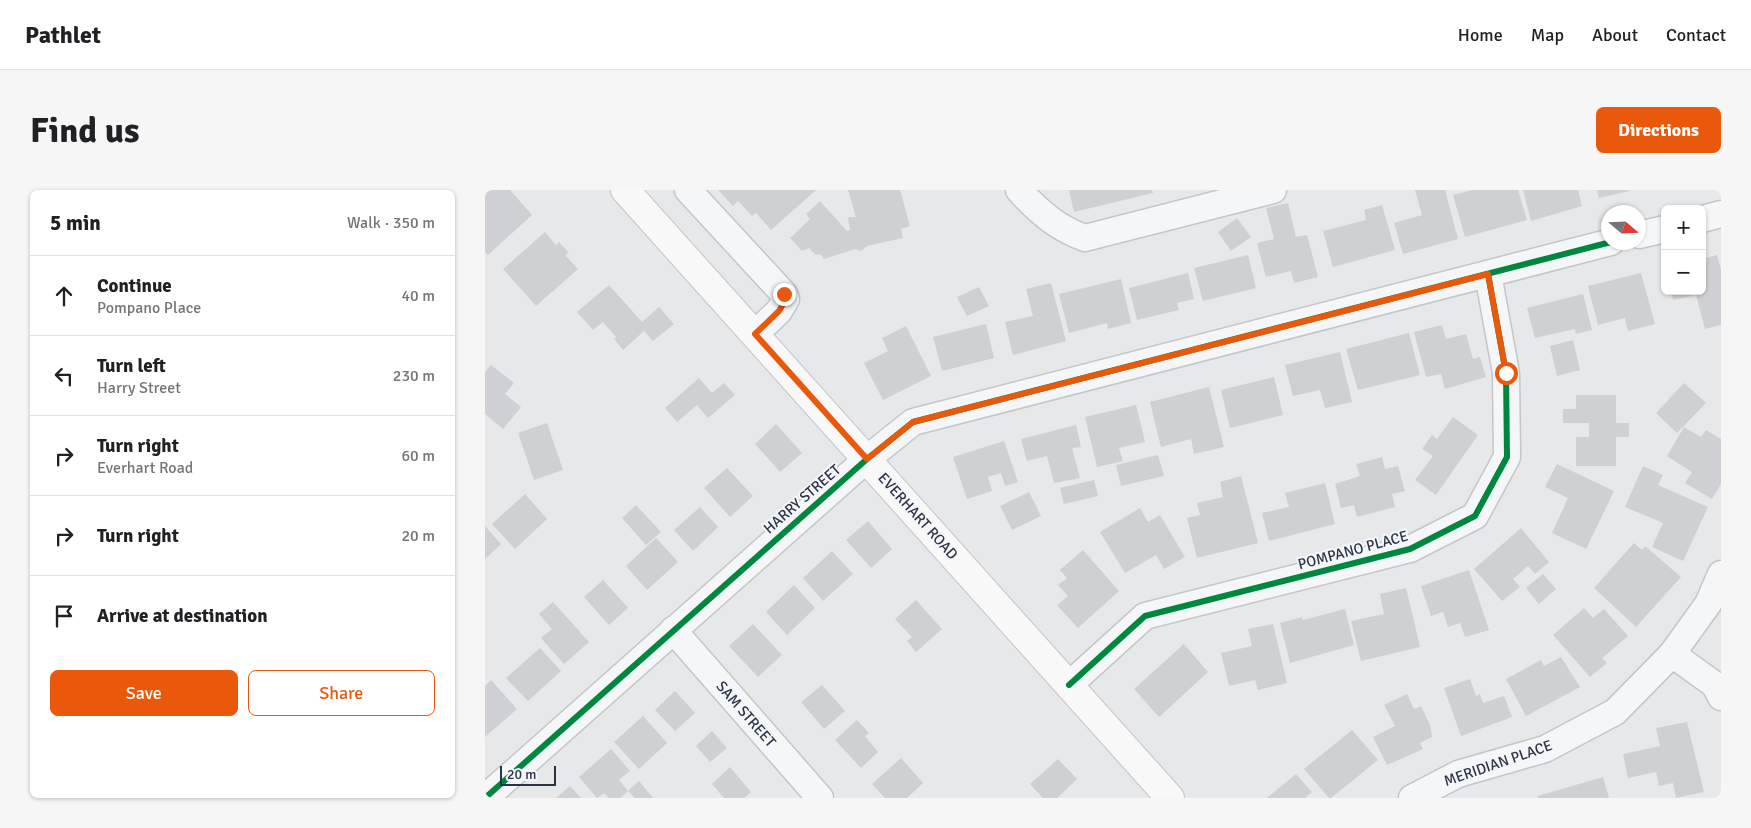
<!DOCTYPE html>
<meta charset="utf-8">
<style>
:root{--surface:#fff;--page:#f6f6f6;--text:#202124;--muted:#757577;--line:#e0e0e0;--accent:#ea580c}
body{margin:0;font-family:Signika,sans-serif;background:var(--page);color:var(--text)}
.controls{position:absolute;right:15px;top:15px;display:grid;overflow:hidden;border-radius:8px;box-shadow:0 1px 4px #0004}
.controls button{width:45px;height:45px;display:grid;place-items:center;padding:0;border:0;border-bottom:1px solid var(--line);background:var(--surface);color:var(--text);font:25px sans-serif}
.compass{position:absolute;left:1116px;top:15px;width:45px;height:45px;border-radius:50%;background:var(--surface);box-shadow:0 1px 4px #0004;rotate:109deg}
.scale{position:absolute;left:15px;bottom:12px;width:56px;box-sizing:border-box;padding-left:5px;border:2px solid #2b3445;border-top:0;font-size:14px;line-height:18px;white-space:nowrap;color:#2b3445;-webkit-text-stroke:4px #f4f6f9;paint-order:stroke}
.stop{position:absolute;width:15px;height:15px;margin:-11px;border:4px solid #ea580c;border-radius:50%;background:#fff}
.stop.end{background:#ea580c;border-color:#fff;box-shadow:0 1px 5px #0008}
.list{margin:0;padding:0;list-style:none}
h2{display:flex;justify-content:space-between;align-items:center;height:65px;margin:0;padding:0 20px;font-size:21px}
h2 small{font-size:16px;font-weight:400;color:var(--muted)}
.list li{display:grid;grid-template-columns:32px 1fr auto;gap:15px;align-items:center;box-sizing:border-box;height:80px;padding:0 20px;border-top:1px solid var(--line)}
.list b{display:block;font-size:19px;white-space:nowrap}
.list p{margin:0;font-size:16px;white-space:nowrap;color:var(--muted)}
.list em{font-size:16px;font-style:normal;color:var(--muted)}
.actions{display:flex;gap:10px;padding:15px 20px}
.actions a{flex:1;padding:11px 0;border:1px solid var(--accent);border-radius:8px;text-align:center;font-size:18px;color:var(--accent)}
.actions .main{background:var(--accent);color:#fff}
.icon{flex:none;width:28px;height:28px;fill:none;stroke:currentColor;stroke-width:2;stroke-linecap:round;stroke-linejoin:round}
.map{position:relative;flex:none;width:1236px;height:608px;overflow:hidden;border-radius:8px}
header{display:flex;align-items:center;gap:30px;box-sizing:border-box;height:70px;padding:0 25px;background:var(--surface);border-bottom:1px solid var(--line)}
header strong{font-size:24px}
nav{display:flex;gap:28px;margin-inline-start:auto;font-size:18px}
.intro{display:flex;align-items:center;justify-content:space-between;box-sizing:border-box;height:120px;padding:0 30px}
h1{margin:0;font-size:35px}
.button{padding:12px 22px;border-radius:8px;background:var(--accent);color:#fff;font-size:18px;font-weight:700}
main{display:flex;gap:30px;padding:0 30px}
aside{flex:1;background:var(--surface);border-radius:8px;box-shadow:0 1px 4px #0004}
.map>svg:first-child{display:block}
</style>
<header>
<strong>Pathlet</strong>
<nav><a>Home</a><a>Map</a><a>About</a><a>Contact</a></nav>
</header>
<div class="intro"><h1>Find us</h1><a class="button">Directions</a></div>
<main>
<aside>
<h2>5 min<small>Walk · 350 m</small></h2>
<ul class="list">
<li><svg class="icon" aria-label="ahead" viewBox="0 0 24 24"><path d="M12 20V5M6 11l6-6 6 6"/></svg><div><b>Continue</b><p>Pompano Place</p></div><em>40 m</em></li>
<li><svg class="icon" aria-label="left" viewBox="0 0 24 24"><path d="M17 20v-9H6M10 6l-5 5 5 5"/></svg><div><b>Turn left</b><p>Harry Street</p></div><em>230 m</em></li>
<li><svg class="icon" aria-label="right" viewBox="0 0 24 24"><path d="M7 20v-9h11M14 6l5 5-5 5"/></svg><div><b>Turn right</b><p>Everhart Road</p></div><em>60 m</em></li>
<li><svg class="icon" aria-label="right" viewBox="0 0 24 24"><path d="M7 20v-9h11M14 6l5 5-5 5"/></svg><div><b>Turn right</b></div><em>20 m</em></li>
<li><svg class="icon" aria-label="arrive" viewBox="0 0 24 24"><path d="M6 21V4h12l-3 4 3 4H6"/></svg><div><b>Arrive at destination</b></div></li>
</ul>
<div class="actions"><a class="main">Save</a><a>Share</a></div>
</aside>
<div class="map">
<svg width="1236" height="608" viewBox="0 0 1236 608">
<rect width="100%" height="100%" fill="#e6e8ea"/>
<g fill="#ced0d3">
<polygon points="0,0 25,0 47,25 3,65 0,62"/>
<polygon points="233,0 331,0 286,40 271,23 267,26 253,11 248,16"/>
<polygon points="363,0 415,0 425,36 416,39 418,48 382,56 376,61 370,59 339,69 335,64 331,65 324,58 317,61 305,48 325,29 321,24 335,11 362,41 365,40 363,29 364,27 371,27"/>
<polygon points="584,0 667,0 668,3 589,22"/>
<polygon points="930,0 960,0 973,49 918,64 909,33 937,25"/>
<polygon points="987,0 1033,0 1042,30 980,47 968,5"/>
<polygon points="1038,0 1093,0 1097,16 1046,31"/>
<polygon points="1112,0 1144,0 1144,1 1114,8"/>
<polygon points="803,13 811,47 822,45 833,87 809,93 806,81 781,87 772,53 789,49 781,18"/>
<polygon points="897,15 910,60 848,77 838,41 881,30 879,20"/>
<polygon points="752,28 766,47 746,61 733,42"/>
<polygon points="60,42 71,55 74,52 84,63 80,65 93,79 51,116 18,79"/>
<polygon points="763,65 771,98 718,111 709,78"/>
<polygon points="1232,65 1236,80 1236,135 1220,139 1211,105 1188,110 1186,101 1217,101 1217,69"/>
<polygon points="703,83 709,109 692,113 694,120 652,130 644,98"/>
<polygon points="1156,83 1170,134 1143,141 1140,128 1113,135 1103,96"/>
<polygon points="636,89 646,133 623,139 622,133 584,143 574,104"/>
<polygon points="566,93 581,151 528,165 520,132 548,126 541,99"/>
<polygon points="124,95 157,132 174,117 189,134 168,151 159,141 138,160 129,149 131,147 118,132 108,140 92,122"/>
<polygon points="494,97 504,116 482,126 472,107"/>
<polygon points="1098,104 1107,140 1091,144 1090,139 1050,148 1042,118"/>
<polygon points="501,134 509,168 457,181 448,147"/>
<polygon points="957,135 961,149 981,144 988,169 995,167 1001,187 960,199 956,184 941,187 929,142"/>
<polygon points="421,136 446,186 398,210 379,173 403,161 397,148"/>
<polygon points="924,143 935,185 873,200 861,159"/>
<polygon points="1088,150 1095,180 1072,186 1065,156"/>
<polygon points="855,162 867,212 840,218 835,200 808,206 800,175"/>
<polygon points="6,175 29,193 20,204 36,217 18,239 0,224 0,182"/>
<polygon points="789,187 798,225 745,238 736,200"/>
<polygon points="214,188 227,203 239,193 250,205 223,228 212,215 192,232 180,218"/>
<polygon points="1199,193 1221,213 1192,243 1171,223"/>
<polygon points="724,197 739,257 709,264 706,249 676,257 665,212"/>
<polygon points="1091,205 1131,205 1131,233 1144,233 1144,247 1131,247 1131,276 1091,276 1091,247 1104,247 1104,233 1078,233 1078,219 1091,219"/>
<polygon points="651,215 660,252 634,258 638,271 612,277 600,227"/>
<polygon points="968,227 993,245 951,305 930,290 948,266 937,259 947,245 952,249"/>
<polygon points="62,233 78,280 49,290 33,243"/>
<polygon points="291,234 317,263 295,282 270,254"/>
<polygon points="591,235 596,257 587,258 595,288 569,293 562,266 542,271 536,249"/>
<polygon points="1199,237 1216,247 1221,240 1236,249 1236,294 1227,309 1200,293 1207,282 1182,266"/>
<polygon points="519,251 533,292 520,296 516,283 503,287 507,301 482,309 468,267"/>
<polygon points="673,265 679,286 636,296 631,275"/>
<polygon points="897,267 900,279 913,276 920,301 907,304 910,317 872,327 869,315 856,318 850,294 875,286 871,274"/>
<polygon points="1072,274 1129,301 1101,359 1067,343 1083,308 1060,297"/>
<polygon points="1158,276 1178,285 1173,295 1223,317 1198,371 1167,357 1178,333 1140,317"/>
<polygon points="242,278 268,306 245,327 219,298"/>
<polygon points="756,286 773,353 712,368 702,328 715,325 712,313 738,307 735,292"/>
<polygon points="609,290 613,306 579,314 575,298"/>
<polygon points="840,293 850,334 784,351 777,323 804,317 800,303"/>
<polygon points="544,302 556,326 527,340 515,316"/>
<polygon points="40,304 62,329 30,359 7,334"/>
<polygon points="151,315 176,342 161,355 137,328"/>
<polygon points="215,317 233,337 208,361 189,340"/>
<polygon points="655,318 663,332 675,325 700,367 679,379 671,365 640,383 615,342"/>
<polygon points="383,331 407,359 386,378 361,350"/>
<polygon points="0,336 16,354 0,369"/>
<polygon points="1036,338 1064,372 1050,384 1043,376 1028,389 1035,397 1017,411 989,379"/>
<polygon points="171,348 193,372 162,400 141,376"/>
<polygon points="1149,353 1157,360 1160,356 1196,387 1151,437 1109,398"/>
<polygon points="598,360 634,401 593,438 572,415 583,406 573,395 582,388 575,380"/>
<polygon points="347,361 368,384 338,411 318,388"/>
<polygon points="984,380 1004,440 980,447 975,433 963,437 958,422 946,426 936,396"/>
<polygon points="1058,384 1071,399 1054,414 1041,398"/>
<polygon points="118,390 143,418 124,435 99,407"/>
<polygon points="309,395 330,418 302,445 281,422"/>
<polygon points="921,398 935,457 876,471 866,431 899,424 895,404"/>
<polygon points="431,410 457,439 431,462 422,451 427,447 410,429"/>
<polygon points="68,412 104,452 79,474 56,448 67,439 54,424"/>
<polygon points="1099,418 1108,428 1119,419 1143,446 1117,468 1122,473 1105,487 1068,445"/>
<polygon points="860,419 869,455 805,473 795,433 817,427 818,430"/>
<polygon points="268,434 297,465 273,487 244,456"/>
<polygon points="788,434 802,493 773,500 770,490 744,496 736,463 767,456 763,439"/>
<polygon points="699,454 723,482 674,527 649,499"/>
<polygon points="55,458 76,481 43,511 21,488"/>
<polygon points="1076,467 1095,497 1041,526 1021,489 1056,470 1059,476"/>
<polygon points="985,489 991,506 995,504 998,513 1019,506 1027,527 976,546 959,498"/>
<polygon points="6,490 32,519 0,547 0,496"/>
<polygon points="337,495 360,521 339,539 316,512"/>
<polygon points="190,501 210,523 190,541 170,520"/>
<polygon points="922,504 929,519 936,516 945,535 947,547 935,553 938,559 902,575 888,547 910,536 899,515"/>
<polygon points="158,526 182,553 154,579 129,552"/>
<polygon points="372,530 384,543 380,546 393,562 376,578 350,550"/>
<polygon points="1202,532 1219,602 1191,608 1188,593 1174,596 1171,582 1143,588 1138,564 1175,556 1171,538"/>
<polygon points="867,540 893,570 846,608 844,608 819,579"/>
<polygon points="227,541 242,558 225,572 211,556"/>
<polygon points="126,559 145,581 134,590 143,601 135,608 124,608 119,603 112,608 94,587"/>
<polygon points="416,568 438,593 422,608 400,608 387,594"/>
<polygon points="573,569 592,589 572,608 558,608 545,594"/>
<polygon points="245,577 266,602 259,608 239,608 227,594"/>
<polygon points="811,584 827,602 820,608 782,608"/>
<polygon points="1118,587 1124,608 1053,608 1053,606"/>
<polygon points="154,591 168,608 150,608 143,601"/>
<polygon points="85,596 96,608 71,608"/>
</g>
<g fill="none" stroke-linecap="round" stroke-linejoin="round">
<defs>
<g id="minor">
<polyline points="203,0 299,104 301,109 294,121 270,144"/>
<path d="M 534,0 C 554,22 572,38 600,48 L 788,0"/>
<polyline points="1217,29 1236,24"/>
<polyline points="1154,45 1180,39"/>
<polyline points="188,440 335,608"/>
<polyline points="1187,464 1230,495 1236,507"/>
<polyline points="584,495 660,426 925,359 990,326 1022,267 1021,183 1003,84"/>
<polyline points="0,608 382,269 428,232 1126,52"/>
<polyline points="927,608 973,584 1060,559 1130,522 1187,464 1223,414 1236,384"/>
</g>
<polyline id="major" points="140,0 685,608"/>
</defs>
<use href="#minor" stroke="#c4c6c8" stroke-width="29"/>
<use href="#major" stroke="#c2c5c8" stroke-width="30"/>
<use href="#minor" stroke="#f5f6f7" stroke-width="26"/>
<use href="#major" stroke="#f8f8f8" stroke-width="28"/>
<defs>
<g id="cycleway">
<polyline points="584,495 660,426 925,359 990,326 1022,267 1021,183 1003,84"/>
<polyline points="0,608 382,269 428,232 1126,52"/>
</g>
</defs>
<use href="#cycleway" stroke="#f4f6f9" stroke-width="9"/>
<use href="#cycleway" stroke="#00873e" stroke-width="6"/>
</g>
<g fill="none" stroke-linecap="round" stroke-linejoin="round">
<polyline stroke="#ea580c" stroke-width="6" points="299,104 301,109 294,121 270,144 382,269 428,232 1003,84 1021,183"/>
</g>
<g text-anchor="middle" dominant-baseline="central" stroke-width="4" stroke-linejoin="round" paint-order="stroke">
<g font-size="15" fill="#2b3445" stroke="#f4f6f9">
<text transform="translate(317 309) rotate(-41)">HARRY STREET</text>
<text transform="translate(433 326) rotate(48)">EVERHART ROAD</text>
<text transform="translate(868 360) rotate(-15)">POMPANO PLACE</text>
<text transform="translate(261 524) rotate(49)">SAM STREET</text>
<text transform="translate(1013 573) rotate(-19)">MERIDIAN PLACE</text>
</g>
</g>
</svg>
<div class="controls">
<button>+</button>
<button>−</button>
</div>
<svg class="compass" viewBox="-18 -18 36 36"><path d="M0-13l5 13h-10z" fill="#e53935"/><path d="M0 13l5-13h-10z" fill="#757577"/></svg>
<div class="scale">20 m</div>
<div class="stop" style="left:1021px;top:183px"></div>
<div class="stop end" style="left:299px;top:104px"></div>
</div>
</main>
